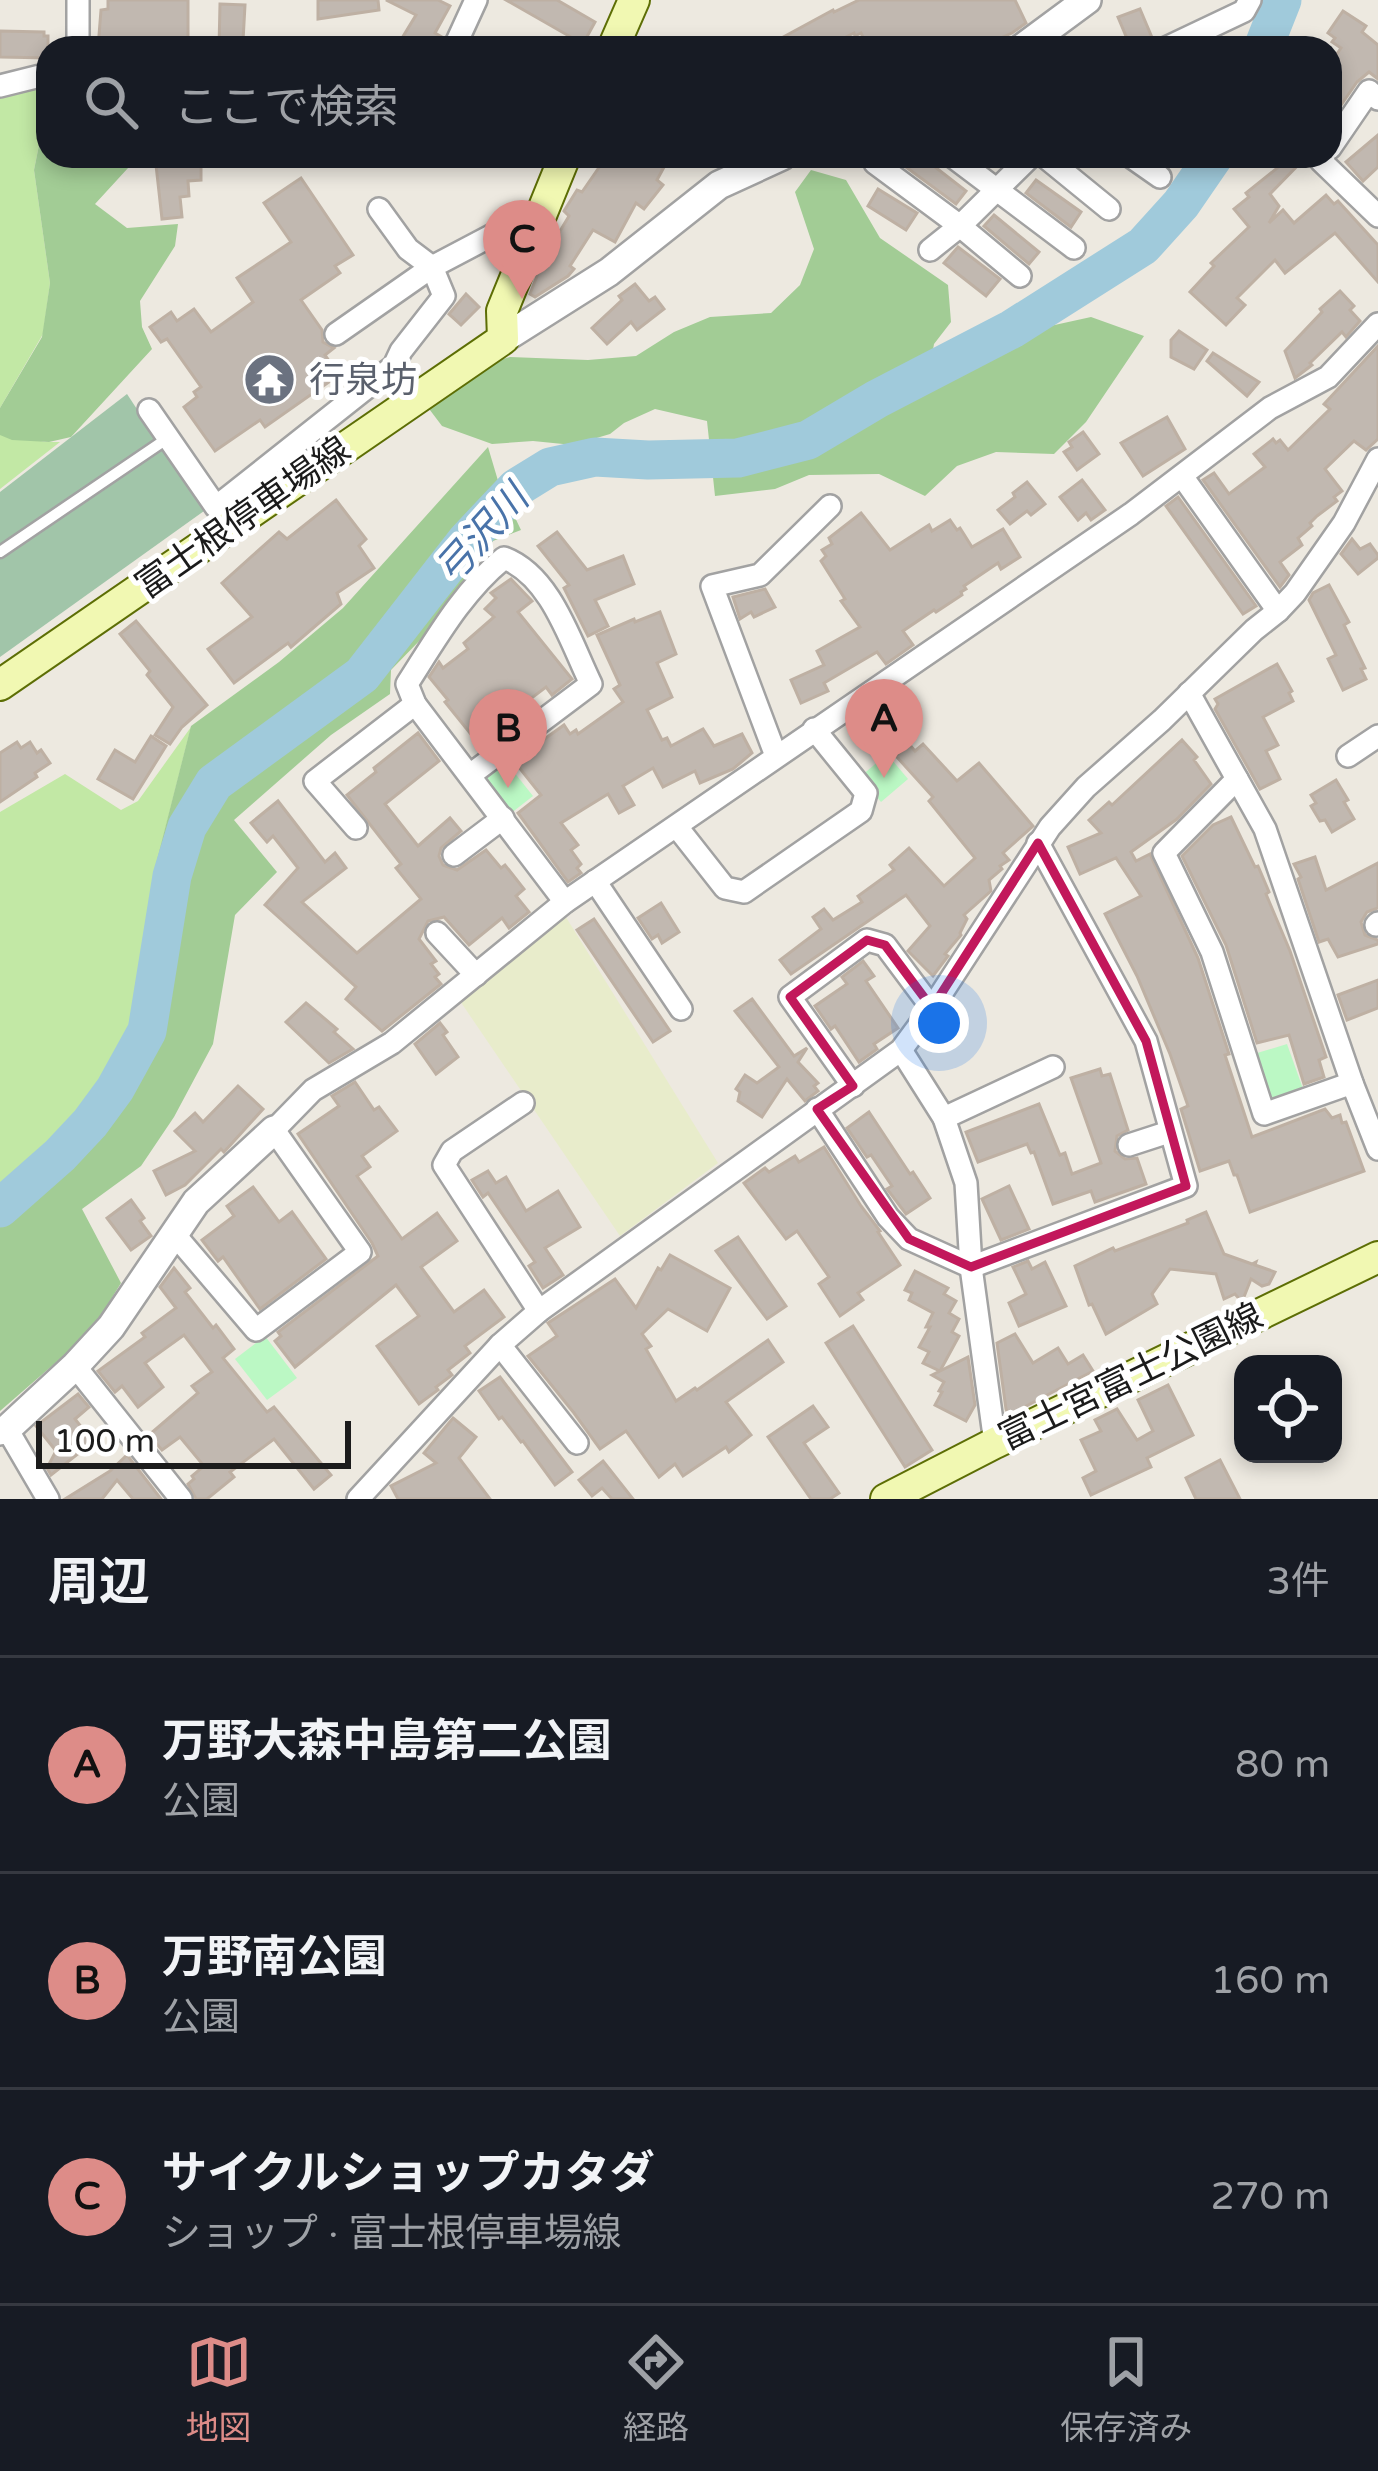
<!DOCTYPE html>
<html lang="ja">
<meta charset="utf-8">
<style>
:root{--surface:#171b24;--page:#20242c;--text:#f1f3f6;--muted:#9ea1a6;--line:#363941;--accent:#dd8c88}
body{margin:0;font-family:"Varela Round","Noto Sans JP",sans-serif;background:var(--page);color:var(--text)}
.controls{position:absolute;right:36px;bottom:36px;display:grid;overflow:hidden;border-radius:24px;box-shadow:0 6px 18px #0003}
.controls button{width:108px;height:108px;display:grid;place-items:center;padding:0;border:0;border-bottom:3px solid var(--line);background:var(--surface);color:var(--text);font:60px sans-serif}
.scale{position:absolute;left:36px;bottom:30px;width:315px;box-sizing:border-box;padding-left:12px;border:6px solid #1b1b1b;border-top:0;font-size:33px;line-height:42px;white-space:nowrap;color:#1b1b1b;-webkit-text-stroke:9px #fff;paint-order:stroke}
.you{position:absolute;left:939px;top:1023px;width:42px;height:42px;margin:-30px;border:9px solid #fff;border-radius:50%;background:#1a73e8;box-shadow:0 0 0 18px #1a73e833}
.badge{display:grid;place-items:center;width:78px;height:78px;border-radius:50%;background:var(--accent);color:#111;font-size:39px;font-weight:700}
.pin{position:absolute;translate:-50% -99px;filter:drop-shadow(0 3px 6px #0008)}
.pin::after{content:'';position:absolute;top:63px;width:42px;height:36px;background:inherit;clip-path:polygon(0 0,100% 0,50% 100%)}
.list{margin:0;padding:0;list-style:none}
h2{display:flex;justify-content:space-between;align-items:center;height:156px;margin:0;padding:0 48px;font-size:51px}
h2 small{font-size:39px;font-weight:400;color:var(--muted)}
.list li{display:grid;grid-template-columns:78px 1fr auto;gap:36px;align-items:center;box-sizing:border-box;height:216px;padding:0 48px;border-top:3px solid var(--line)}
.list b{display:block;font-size:45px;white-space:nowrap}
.list p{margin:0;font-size:39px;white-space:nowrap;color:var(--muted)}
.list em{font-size:39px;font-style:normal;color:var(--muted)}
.icon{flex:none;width:66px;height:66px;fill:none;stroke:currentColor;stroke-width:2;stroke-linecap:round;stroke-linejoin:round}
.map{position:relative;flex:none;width:1378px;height:1499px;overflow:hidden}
.search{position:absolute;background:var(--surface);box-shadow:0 6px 18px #0003;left:36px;right:36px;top:36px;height:132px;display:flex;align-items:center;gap:30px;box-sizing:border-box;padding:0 42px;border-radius:36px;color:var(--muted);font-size:45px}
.sheet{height:804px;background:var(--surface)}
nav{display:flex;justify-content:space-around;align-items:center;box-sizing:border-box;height:168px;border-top:3px solid var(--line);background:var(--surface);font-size:33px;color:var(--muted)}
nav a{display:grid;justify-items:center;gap:6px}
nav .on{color:var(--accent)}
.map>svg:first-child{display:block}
</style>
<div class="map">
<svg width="1378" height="1499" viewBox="0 0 1378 1499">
<rect width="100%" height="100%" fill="#ede9e0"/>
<polygon fill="#e8eccb" points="564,914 718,1163 620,1236 460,1001"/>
<g fill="#c2e8a5">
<polygon points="37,77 44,120 34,170 50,283 43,334 0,408 0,86"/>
<polygon points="0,431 45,442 60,442 0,489"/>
<polygon points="191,727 156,865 136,1016 77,1117 0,1194 0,812 65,774 121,810 138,801"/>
</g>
<g fill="#a2cc95">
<polygon points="37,77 48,77 48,156 139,156 95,204 127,228 178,224 175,246 140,301 142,327 152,349 71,437 49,442 12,440 0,435 0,408 42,337 50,283 34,170 44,120"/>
<polygon points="811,170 846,180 880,238 948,285 951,322 934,344 925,395 995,338 1091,317 1144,336 1086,422 1054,454 996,452 957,466 925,496 879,474 809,475 775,489 715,496 707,421 655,409 624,423 610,434 573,445 533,441 492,444 442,426 411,385 510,357 588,360 636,356 674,332 710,317 771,313 800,285 814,249 795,192"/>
<polygon points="488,447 499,484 521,530 493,541 426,634 391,670 390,694 331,735 234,820 277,872 235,915 213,1044 174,1117 141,1166 82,1209 121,1283 91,1332 0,1411 0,1194 77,1117 136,1016 156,864 191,726 279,662 343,608"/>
</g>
<polygon fill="#a1c5a9" points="127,394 204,511 0,657 0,492"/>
<g fill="#bbf8c4">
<polygon points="887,754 908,779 881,802 860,777"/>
<polygon points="506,762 533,796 510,814 483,780"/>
<polygon points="1287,1044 1307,1100 1264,1114 1244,1057"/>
<polygon points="265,1336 297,1378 267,1400 235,1359"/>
</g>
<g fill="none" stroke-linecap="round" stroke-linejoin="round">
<g stroke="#a0cadb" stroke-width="39">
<polyline points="1263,48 1282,0"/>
<polyline points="0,1208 60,1155 90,1123 115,1089 147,1031 172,876 187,827 214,783 362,675 467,540 516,488 550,467 595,457 648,460 738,458 808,440 877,399 1012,329 1143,246 1181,204 1214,156"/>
</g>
</g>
<g fill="#c1b8b0" stroke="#beb0a3" stroke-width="3">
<polygon points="108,0 188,0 188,48 98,48 101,10 108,9"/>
<polygon points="318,0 378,0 379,10 318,19"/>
<polygon points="386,0 438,0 450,6 435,33 442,37 436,48 396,48 416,15"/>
<polygon points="506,0 557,0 595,22 583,44"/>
<polygon points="859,0 1015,0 1026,23 1012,33 978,48 868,48 861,33 855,36 854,33 824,48 763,48 833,10 834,12"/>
<polygon points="220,4 245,5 243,41 239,40 238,48 219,48"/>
<polygon points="1140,9 1153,40 1131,48 1118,17"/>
<polygon points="1343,11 1366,26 1362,32 1378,45 1378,79 1369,72 1357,82 1330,121 1330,64 1341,48 1332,42 1335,38 1328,33"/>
<polygon points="0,31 44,32 44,36 48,36 48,58 0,57"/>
<polygon points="1378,135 1378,167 1363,181 1346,162"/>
<polygon points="155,156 201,156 201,180 188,181 189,196 180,197 182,217 162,219"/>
<polygon points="607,156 670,156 657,180 663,185 644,209 636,203 615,242 593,230 570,266 574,269 568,276 535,297 530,294 544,258 569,216 564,211 577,190 582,192"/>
<polygon points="891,156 921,156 966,191 956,204"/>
<polygon points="1272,156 1307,156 1270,194 1279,206 1269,223 1283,210 1294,223 1326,195 1334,204 1338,201 1378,245 1378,282 1335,233 1285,273 1275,260 1237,298 1245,305 1226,325 1190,292 1214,266 1211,263 1249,227 1234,209 1249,197 1246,193 1281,165"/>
<polygon points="301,178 353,255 335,266 340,273 301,300 322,330 323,342 334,348 325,355 339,375 265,427 260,420 215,451 184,407 197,397 194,392 201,387 167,339 161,342 150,327 171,312 177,321 194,309 211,332 253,302 237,278 291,242 264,203"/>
<polygon points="1036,180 1081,212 1071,227 1026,193"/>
<polygon points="878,189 917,213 906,230 868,206"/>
<polygon points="994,215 1039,252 1029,264 984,226"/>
<polygon points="958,247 1000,279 986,296 944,263"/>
<polygon points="635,284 649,301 655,297 664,309 637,330 631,322 607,344 592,328 622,300 619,296"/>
<polygon points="1340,291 1354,306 1350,310 1360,321 1346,337 1342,332 1310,363 1312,365 1295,378 1285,351 1322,312 1320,309"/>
<polygon points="466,294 479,307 461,325 449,314"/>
<polygon points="1179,331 1207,350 1194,369 1171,357 1171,340"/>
<polygon points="1378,346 1378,439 1366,450 1354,441 1325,469 1342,491 1334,497 1337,501 1317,516 1310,523 1312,526 1298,538 1302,545 1280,562 1289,575 1280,587 1203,480 1214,473 1229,494 1265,467 1254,454 1273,439 1276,443 1280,440 1288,450 1330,409 1324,404"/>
<polygon points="1213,353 1259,382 1247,396 1207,361"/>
<polygon points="1167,417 1185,449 1143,476 1121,443"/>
<polygon points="1083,432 1099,454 1077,470 1064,452 1072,447 1069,442"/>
<polygon points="1082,480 1105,510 1091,520 1086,513 1078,520 1060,497"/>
<polygon points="1027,482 1045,504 1031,515 1027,511 1010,524 998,510 1015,497 1013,493"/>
<polygon points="1178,497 1256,606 1243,614 1166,506"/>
<polygon points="336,500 366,539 359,546 374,568 337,593 341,604 291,647 288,643 234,683 208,649 252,617 222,583 279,532 287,539"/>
<polygon points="861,513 890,550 929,525 932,531 950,520 957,530 960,528 972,547 1003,529 1020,557 1001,569 998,563 964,586 966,589 961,592 962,595 936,612 934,610 903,631 913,645 886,664 877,652 824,683 828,691 801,703 791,680 824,665 817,651 860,627 841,601 845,599 821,561 826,556 822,550 832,544 829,538"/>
<polygon points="557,532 587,570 623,556 634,584 595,600 608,626 588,636 564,588 569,585 538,546"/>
<polygon points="1352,539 1360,549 1370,544 1378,555 1378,558 1358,574 1341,554"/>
<polygon points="511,579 532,601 518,612 572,679 552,695 546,687 500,722 506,729 482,748 445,702 448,700 429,677 439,662 443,668 468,649 464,643 494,617 485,609 496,598 491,593"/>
<polygon points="1329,585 1349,622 1344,625 1365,668 1361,669 1366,679 1343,690 1328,659 1336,655 1309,600 1313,593"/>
<polygon points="765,589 775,607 754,617 751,612 740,619 733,597"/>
<polygon points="660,612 676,654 657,663 672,697 647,710 662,740 667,738 671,746 703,729 714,746 742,734 752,753 733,769 700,783 695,771 663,787 653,768 623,786 634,805 619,813 608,794 561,823 578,845 571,850 581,864 577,868 581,873 568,882 518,813 541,795 514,761 564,725 570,734 576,730 578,734 623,702 614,689 620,685 597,635 634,619 635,622"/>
<polygon points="136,621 207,705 182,727 170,744 155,735 173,707 147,675 150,671 120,634"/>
<polygon points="1277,664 1292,691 1289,693 1293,701 1263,717 1278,745 1266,751 1280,779 1260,789 1215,709 1218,704 1215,699"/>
<polygon points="418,733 439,761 385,804 418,846 450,818 461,831 441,848 439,856 443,865 457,870 486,850 501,868 505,865 524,889 516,896 529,912 509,928 502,918 469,945 444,917 428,921 419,939 436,961 431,964 439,974 435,977 441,984 382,1031 346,999 356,987 265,905 298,868 273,836 267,842 251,823 278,801 325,862 335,853 346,868 302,902 357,953 421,899 396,868 401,864 347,795 376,772 374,768"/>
<polygon points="151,736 166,746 133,799 98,779 115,750 135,762"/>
<polygon points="1182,740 1197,757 1194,760 1211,784 1177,819 1131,852 1136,861 1150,854 1198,958 1229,1054 1225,1055 1252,1137 1325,1109 1332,1118 1340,1115 1342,1123 1346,1122 1364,1171 1250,1212 1237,1175 1234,1175 1229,1161 1200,1171 1181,1109 1188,1106 1170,1054 1137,976 1105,914 1141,896 1116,858 1080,874 1068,847 1101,833 1089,820 1109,802 1112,805"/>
<polygon points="17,742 21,748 30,742 37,753 41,750 50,763 35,773 37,777 0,802 0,753"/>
<polygon points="909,744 915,751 923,744 957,781 979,763 1033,826 1003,853 1009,860 1000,866 1002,869 989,880 991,891 964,915 967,919 960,933 961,935 945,954 948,956 933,976 908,951 930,926 906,895 791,974 780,960 821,929 813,917 824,909 833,920 862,902 858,896 894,870 890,865 909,848 944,886 975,858 929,801 933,797 896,756"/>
<polygon points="1336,780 1348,800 1344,802 1354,819 1332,832 1325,820 1320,821 1311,806 1316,803 1311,795"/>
<polygon points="1231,817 1255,867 1258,866 1269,892 1266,894 1290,951 1326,1057 1319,1060 1324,1077 1304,1084 1289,1035 1257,1043 1226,945 1182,856 1213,825"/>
<polygon points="1315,857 1326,890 1378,863 1378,908 1367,912 1361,922 1365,935 1378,940 1378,944 1338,957 1328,939 1319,942 1298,879 1301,877 1294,864"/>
<polygon points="661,903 679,932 662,943 658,935 652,939 638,918"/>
<polygon points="594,919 670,1031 653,1042 577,930"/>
<polygon points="863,961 874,976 866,981 898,1028 874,1044 877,1049 859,1062 835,1026 831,1029 815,1006 847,984 842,977"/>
<polygon points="1378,980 1378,1008 1347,1020 1338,995"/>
<polygon points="752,999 794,1056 807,1048 798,1062 818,1083 814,1086 818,1091 805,1101 787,1079 762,1117 738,1101 740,1092 736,1089 745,1075 757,1083 779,1067 735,1011"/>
<polygon points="306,1003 337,1029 334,1032 353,1049 329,1063 286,1022"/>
<polygon points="440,1023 447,1032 443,1035 458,1057 436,1074 415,1044"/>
<polygon points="1100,1069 1102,1076 1110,1074 1128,1130 1117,1136 1115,1151 1125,1159 1137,1158 1146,1184 1095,1202 1091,1191 1053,1204 1034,1152 1031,1153 1027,1144 978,1162 966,1132 1039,1104 1060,1155 1065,1153 1072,1174 1101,1163 1071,1078"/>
<polygon points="355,1082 374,1110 379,1107 397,1131 362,1156 370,1167 357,1176 402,1239 437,1213 457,1241 421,1267 454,1312 484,1290 504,1317 465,1346 470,1353 448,1370 452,1375 436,1387 438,1390 419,1404 377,1346 419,1316 396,1285 295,1367 275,1341 281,1336 278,1332 378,1256 372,1243 298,1134 339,1106 332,1096"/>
<polygon points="238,1086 263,1109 224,1152 221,1149 185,1185 166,1195 154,1171 195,1151 175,1131 195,1113 203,1122"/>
<polygon points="869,1112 910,1174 913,1172 930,1198 906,1214 887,1189 892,1186 871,1155 867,1157 847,1128"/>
<polygon points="824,1147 861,1206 880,1231 878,1232 900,1265 858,1293 863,1300 840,1316 819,1284 829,1277 797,1231 786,1239 744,1183 765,1168 769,1172 795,1156 799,1162"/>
<polygon points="488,1171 496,1183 506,1177 526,1211 558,1191 580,1227 545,1248 563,1275 543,1288 529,1266 535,1262 488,1193 483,1197 472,1180"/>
<polygon points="1009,1186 1029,1229 1001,1240 982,1199"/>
<polygon points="253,1187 279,1222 292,1212 326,1259 260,1309 223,1257 218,1261 202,1240 234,1216 227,1206"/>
<polygon points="131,1200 144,1218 140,1221 151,1236 131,1250 107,1218"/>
<polygon points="1206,1212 1224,1254 1252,1264 1256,1262 1255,1265 1275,1272 1269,1284 1262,1286 1251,1279 1242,1302 1235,1294 1224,1299 1216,1274 1170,1269 1152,1294 1157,1304 1106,1334 1092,1304 1089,1305 1075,1266 1113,1248 1115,1251 1188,1223 1187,1220"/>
<polygon points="738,1237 786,1306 767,1319 716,1251"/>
<polygon points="670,1255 730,1288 707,1331 668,1309 642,1334 651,1346 646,1349 676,1401 695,1388 697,1390 768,1340 783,1362 726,1402 751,1435 729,1452 726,1447 683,1476 675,1464 659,1477 626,1431 600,1449 574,1413 528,1356 557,1336 548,1323 615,1279 636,1308 658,1268 661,1270"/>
<polygon points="1028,1261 1032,1269 1045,1262 1066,1306 1019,1326 1009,1303 1026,1294 1013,1267"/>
<polygon points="174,1268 190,1288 185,1292 213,1328 216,1325 234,1349 223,1358 267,1412 274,1407 331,1475 314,1489 274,1439 230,1472 234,1477 207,1499 196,1499 188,1484 194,1479 192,1476 204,1466 180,1437 162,1450 149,1435 198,1393 192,1386 212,1372 184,1335 145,1363 163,1387 138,1407 122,1386 115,1392 98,1371 145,1337 142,1333 176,1308 160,1287"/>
<polygon points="915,1271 948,1288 944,1294 956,1301 949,1313 959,1319 952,1332 959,1336 940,1371 923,1363 929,1352 919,1347 930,1327 926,1327 933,1313 909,1300 912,1293 905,1290"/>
<polygon points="853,1326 932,1450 905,1467 826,1343"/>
<polygon points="1015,1334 1033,1363 1058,1348 1068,1364 1083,1355 1093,1371 1009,1415 1006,1409 997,1343"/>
<polygon points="968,1357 975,1405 966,1421 935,1405 942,1392 939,1391 944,1382 932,1375"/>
<polygon points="500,1377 572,1472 555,1485 523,1441 521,1442 502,1417 499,1419 479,1391"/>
<polygon points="1168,1385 1193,1435 1147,1458 1151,1467 1091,1495 1083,1478 1096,1471 1081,1440 1101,1431 1095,1420 1117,1409 1137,1440 1153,1431 1138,1400"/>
<polygon points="78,1394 89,1407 75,1419 93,1442 51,1475 47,1468 56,1451 36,1426"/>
<polygon points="813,1406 828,1427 804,1443 839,1493 830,1499 811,1499 768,1437"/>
<polygon points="453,1418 476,1437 459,1458 490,1499 398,1499 391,1486 436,1463 424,1453"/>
<polygon points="127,1455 161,1499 133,1499 117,1480 102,1499 65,1499 110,1471"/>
<polygon points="1220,1460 1240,1499 1196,1499 1186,1478"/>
<polygon points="603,1461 633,1499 612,1499 602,1488 592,1496 579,1480"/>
</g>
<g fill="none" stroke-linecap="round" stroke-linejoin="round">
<defs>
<polyline id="service" points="0,552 168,438"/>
<g id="minor">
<polyline points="78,48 78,0"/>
<polyline points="454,48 476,0"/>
<polyline points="1166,48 1244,11 1250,0"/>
<polyline points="0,86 48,74"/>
<polyline points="1330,148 1369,91 1378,99"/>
<polyline points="874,156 875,163 960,226 1020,276"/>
<polyline points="952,156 1074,248"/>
<polyline points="1044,156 1109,209"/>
<polyline points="1130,156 1160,177"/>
<polyline points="1324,156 1321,161 1378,216"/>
<polyline points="930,250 960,226 1031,156"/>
<polyline points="336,334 432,267 408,249 379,209"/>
<polyline points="149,410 216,507 394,366 401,351 444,296 432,267 544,208"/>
<polyline points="1182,476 1278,611"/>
<polyline points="1189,693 1265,829 1352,1083 1378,1149"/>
<polyline points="776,756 712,586 760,575 830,506"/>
<polyline points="1348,756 1378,736"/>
<path d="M 470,775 L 591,684 C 570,641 551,576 504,558 C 462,592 436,639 407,684 L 415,704 L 565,902"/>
<polyline points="1237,779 1164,853 1212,952 1264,1114 1352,1083"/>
<polyline points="677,827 725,888 744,892 861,811 866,793 814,729"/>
<polyline points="356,828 315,781 415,704"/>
<polyline points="454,855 503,818"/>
<polyline points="595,881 681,1009"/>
<polyline points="1376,925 1378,923"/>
<polyline points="437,933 476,975"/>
<polyline points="901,1050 944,1118 966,1183 971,1267 995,1443"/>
<polyline points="853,1086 790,997 867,940 885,945 932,1008"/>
<polyline points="523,1103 452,1151 444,1165 539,1311"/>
<polyline points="817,1109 888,1217 909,1239 971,1267 1186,1186 1146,1041 1038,843"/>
<polyline points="944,1118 1053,1067"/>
<polyline points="1129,1145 1169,1132"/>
<polyline points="175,1235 256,1330 360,1252 274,1130 313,1090 392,1043 565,902 1131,514 1270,408 1328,377 1378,324"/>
<polyline points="500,1345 577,1443"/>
<polyline points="75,1366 181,1499"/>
<polyline points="0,1434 7,1429 48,1499"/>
<polyline points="358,1499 500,1345 539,1311 901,1050 932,1008 1050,827 1086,787 1162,720 1254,630 1278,611 1295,593 1344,523 1378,459"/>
</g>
<g id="tertiary">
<polyline points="1022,48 1087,0"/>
<polyline points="503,339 609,272 719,185 782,156"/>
<polyline points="7,1429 75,1366 111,1327 196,1202 274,1130"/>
</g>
<g id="secondary">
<polyline points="613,48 634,0"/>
<polyline points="0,685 503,339 502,311 565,156"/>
<polyline points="886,1499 995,1443 1378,1257"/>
</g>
</defs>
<use href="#service" stroke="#a2a2a2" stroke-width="15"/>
<use href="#minor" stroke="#a2a2a2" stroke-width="26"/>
<use href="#tertiary" stroke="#a2a2a2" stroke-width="32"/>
<use href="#secondary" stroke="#5d6e05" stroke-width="34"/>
<use href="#service" stroke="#fff" stroke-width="10"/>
<use href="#minor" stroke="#fff" stroke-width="21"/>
<use href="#tertiary" stroke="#fff" stroke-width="27"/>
<use href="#secondary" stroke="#f1f8b2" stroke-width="30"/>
</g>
<path fill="none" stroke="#c2185b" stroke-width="9" stroke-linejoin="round" d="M 1038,843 L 1146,1041 L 1186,1186 L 971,1267 L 909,1239 L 817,1109 L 853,1086 L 790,997 L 867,940 L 885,945 L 932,1008 Z"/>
<defs>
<symbol id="temple-disc" viewBox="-11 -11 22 22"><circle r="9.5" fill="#6b7280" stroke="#fff"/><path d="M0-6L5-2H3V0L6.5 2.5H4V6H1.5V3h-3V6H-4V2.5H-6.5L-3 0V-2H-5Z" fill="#fff"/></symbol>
</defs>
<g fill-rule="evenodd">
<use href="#temple-disc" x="240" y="350" width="59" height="59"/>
</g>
<g text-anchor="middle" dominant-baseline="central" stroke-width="10" stroke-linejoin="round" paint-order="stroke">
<g font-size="36" fill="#5b616d" stroke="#fff" text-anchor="start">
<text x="309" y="380">行泉坊</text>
</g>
<g font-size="36" fill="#1b1b1b" stroke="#fff">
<text transform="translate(243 518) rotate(-35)">富士根停車場線</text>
<text transform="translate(1131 1377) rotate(-26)">富士宮富士公園線</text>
</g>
<g font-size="39" font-style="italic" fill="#4973a9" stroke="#fff">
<text transform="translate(482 535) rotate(-48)">弓沢川</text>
</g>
</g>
</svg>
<div class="controls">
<button><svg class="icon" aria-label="locate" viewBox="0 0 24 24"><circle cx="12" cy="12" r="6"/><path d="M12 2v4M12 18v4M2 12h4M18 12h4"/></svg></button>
</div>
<div class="scale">100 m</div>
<div class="you"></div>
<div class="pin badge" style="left:884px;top:778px">A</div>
<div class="pin badge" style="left:508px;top:788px">B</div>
<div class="pin badge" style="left:522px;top:299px">C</div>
<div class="search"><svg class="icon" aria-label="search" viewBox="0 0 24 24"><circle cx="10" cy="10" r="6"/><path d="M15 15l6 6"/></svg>ここで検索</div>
</div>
<section class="sheet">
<h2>周辺<small>3件</small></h2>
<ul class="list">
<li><span class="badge">A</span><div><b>万野大森中島第二公園</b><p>公園</p></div><em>80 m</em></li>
<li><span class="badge">B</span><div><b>万野南公園</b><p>公園</p></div><em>160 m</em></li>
<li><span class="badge">C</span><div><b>サイクルショップカタダ</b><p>ショップ · 富士根停車場線</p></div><em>270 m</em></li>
</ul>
</section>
<nav>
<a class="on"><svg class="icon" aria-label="map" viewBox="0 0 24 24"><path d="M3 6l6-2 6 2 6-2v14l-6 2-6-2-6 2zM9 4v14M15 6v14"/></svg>地図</a>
<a><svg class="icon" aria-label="directions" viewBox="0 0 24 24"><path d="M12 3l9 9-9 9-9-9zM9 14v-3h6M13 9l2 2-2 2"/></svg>経路</a>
<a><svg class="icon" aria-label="saved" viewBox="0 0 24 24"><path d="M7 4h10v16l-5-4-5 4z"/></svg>保存済み</a>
</nav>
